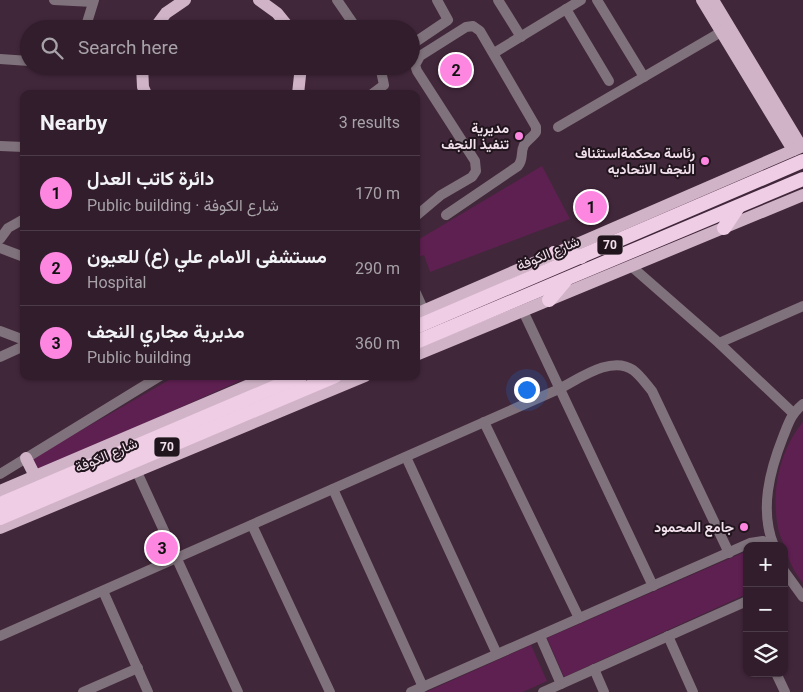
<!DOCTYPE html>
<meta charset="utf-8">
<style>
:root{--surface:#311d2c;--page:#392634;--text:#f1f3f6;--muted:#a8a2a9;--line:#4c3b48;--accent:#fd86e1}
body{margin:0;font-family:Roboto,Vazirmatn,sans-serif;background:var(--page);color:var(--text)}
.controls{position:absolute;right:15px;bottom:15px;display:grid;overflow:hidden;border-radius:10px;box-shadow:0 1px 4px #0004}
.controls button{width:45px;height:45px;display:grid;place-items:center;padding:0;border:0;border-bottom:1px solid var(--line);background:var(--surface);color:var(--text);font:25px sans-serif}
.you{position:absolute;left:526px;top:389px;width:18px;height:18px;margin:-12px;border:4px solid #fff;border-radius:50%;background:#1a73e8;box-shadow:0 0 0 8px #1a73e833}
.badge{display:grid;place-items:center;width:32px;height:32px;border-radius:50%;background:var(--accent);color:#111;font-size:16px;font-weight:700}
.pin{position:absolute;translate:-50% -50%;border:2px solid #fff;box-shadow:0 1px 5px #0006}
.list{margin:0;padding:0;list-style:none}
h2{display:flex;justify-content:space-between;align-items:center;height:65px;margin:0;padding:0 20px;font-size:21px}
h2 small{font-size:16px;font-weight:400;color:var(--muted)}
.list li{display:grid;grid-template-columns:32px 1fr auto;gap:15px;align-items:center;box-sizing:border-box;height:75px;padding:0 20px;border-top:1px solid var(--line)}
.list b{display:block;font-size:19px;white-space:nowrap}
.list p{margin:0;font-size:16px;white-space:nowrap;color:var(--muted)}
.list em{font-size:16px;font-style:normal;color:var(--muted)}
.icon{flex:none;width:28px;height:28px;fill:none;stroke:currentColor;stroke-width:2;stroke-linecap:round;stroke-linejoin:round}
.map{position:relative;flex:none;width:803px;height:692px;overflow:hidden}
.search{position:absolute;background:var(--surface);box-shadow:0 1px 4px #0004;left:20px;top:20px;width:400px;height:55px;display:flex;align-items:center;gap:12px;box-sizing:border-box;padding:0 18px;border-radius:28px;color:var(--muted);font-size:19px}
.panel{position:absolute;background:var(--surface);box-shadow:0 1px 4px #0004;left:20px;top:90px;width:400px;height:290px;border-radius:10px}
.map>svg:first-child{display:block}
</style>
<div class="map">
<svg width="803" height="692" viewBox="0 0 803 692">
<rect width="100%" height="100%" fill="#41273a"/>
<g fill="#5e2051">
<polygon points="542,166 570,219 430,272 424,255 418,257 416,253 416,241"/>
<polygon points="176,376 251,376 38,471 33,458"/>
<path d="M 803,422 L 803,583 C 794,572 788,559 784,546 C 783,541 779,534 778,528 C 771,492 779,451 803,422 Z"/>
<polygon points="747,551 747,594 564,677 547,638"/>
<polygon points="531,645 547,681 523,692 426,692"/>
</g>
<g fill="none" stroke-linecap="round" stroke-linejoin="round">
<g stroke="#80727c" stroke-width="10">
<polyline points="54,0 93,2"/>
<polyline points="337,0 357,29"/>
<polyline points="498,0 521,37"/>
<polyline points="597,0 644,77"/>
<polyline points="566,9 609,81"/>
<polyline points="85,29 94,0"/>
<polyline points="411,45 448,20 437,0"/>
<polyline points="494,53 581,0"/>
<polyline points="0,59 29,61"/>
<polyline points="372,94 384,85 380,66"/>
<polyline points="558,127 721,32"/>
<polyline points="0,146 24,147"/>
<path d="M 416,216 L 441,195 L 472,177 L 476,171 L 475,161 L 417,71 L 415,65 L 420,56 L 466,27 L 473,26 L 480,31 L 536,127 L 536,132 C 533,137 527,140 524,145 C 520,153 524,159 518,166 L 446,215"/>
<polyline points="0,239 8,228 24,219"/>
<polyline points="0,248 24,257"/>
<polyline points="631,266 719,343 793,413"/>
<polyline points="416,293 424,311"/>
<polyline points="523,311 653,586"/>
<polyline points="0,331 24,340"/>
<polyline points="719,343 803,306"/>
<polyline points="0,357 24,346"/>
<polyline points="484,422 579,618"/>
<polyline points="406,457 497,654"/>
<polyline points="137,472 238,692"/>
<polyline points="0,474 160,376"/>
<polyline points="333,489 423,687"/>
<polyline points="252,525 330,692"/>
<path d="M 774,546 C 759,510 770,470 783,437 C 789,422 791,414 803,404"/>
<polyline points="784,571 803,597"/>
<polyline points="103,591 148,692"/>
<path d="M 0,636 L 559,389 C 579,379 611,355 633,370 C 641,376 646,384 652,391 L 729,553"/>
<polyline points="540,636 561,684"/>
<polyline points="668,636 693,692"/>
<polyline points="594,669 604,692"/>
<polyline points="776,673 785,692"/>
<polyline points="83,692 138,668"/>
<polyline points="411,692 750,543 763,541 769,546"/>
<polyline points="543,692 747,601"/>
</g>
<g stroke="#d0b3c7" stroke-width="12">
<polyline points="259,0 277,13 290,29"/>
<polyline points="702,0 793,150"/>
<polyline points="713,0 801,146"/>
<polyline points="154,29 166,13 185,0"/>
<polyline points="142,66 143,87 146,94"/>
<polyline points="298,94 301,66"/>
<polyline points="416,314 803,146"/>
<polyline points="416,355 803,195"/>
<polyline points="26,458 35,476"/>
<polyline points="0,491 270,376"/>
<polyline points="0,528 365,376"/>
</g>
<g stroke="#efcde5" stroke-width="14">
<polyline points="724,228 738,207"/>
<polyline points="554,253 581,257"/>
<polyline points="549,300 565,281"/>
<polyline points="416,327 803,161"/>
<polyline points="416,342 803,179"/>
<polyline points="0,504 301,376"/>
<polyline points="0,518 335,376"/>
</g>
</g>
<g fill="#fd86e1" stroke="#20141d" stroke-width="2">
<circle cx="519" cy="136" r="5"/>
<circle cx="705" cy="161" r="5"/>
<circle cx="744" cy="527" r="5"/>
</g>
<g text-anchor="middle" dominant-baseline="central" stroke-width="4" stroke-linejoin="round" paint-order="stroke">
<g fill="#20141d" stroke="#b3a4af" stroke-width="1">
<rect x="597.5" y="235.5" width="25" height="19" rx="4"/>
<rect x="154.5" y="437.5" width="25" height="19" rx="4"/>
</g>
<g font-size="12" font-weight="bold" fill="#f2e1ed">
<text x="610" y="245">70</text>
<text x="167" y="447">70</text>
</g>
<g font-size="14" font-weight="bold" fill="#f2e1ed" stroke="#20141d" text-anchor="end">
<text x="509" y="128">مديرية<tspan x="509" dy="16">تنفيذ النجف</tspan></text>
<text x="695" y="153">رئاسة محكمةاستئناف<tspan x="695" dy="16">النجف الاتحاديه</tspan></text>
<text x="734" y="527">جامع المحمود</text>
</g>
<g font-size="14" fill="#f2e1ed" stroke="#20141d">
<text transform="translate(548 253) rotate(-23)">شارع الكوفة</text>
<text transform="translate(106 455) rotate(-23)">شارع الكوفة</text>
</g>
</g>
</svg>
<div class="controls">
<button>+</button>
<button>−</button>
<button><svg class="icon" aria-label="layers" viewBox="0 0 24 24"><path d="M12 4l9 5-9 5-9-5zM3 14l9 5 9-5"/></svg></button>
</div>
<div class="you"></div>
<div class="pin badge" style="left:591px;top:207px">1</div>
<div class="pin badge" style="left:456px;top:70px">2</div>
<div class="pin badge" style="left:162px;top:548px">3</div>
<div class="search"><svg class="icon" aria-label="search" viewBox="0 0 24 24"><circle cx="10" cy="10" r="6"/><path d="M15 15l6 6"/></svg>Search here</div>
<section class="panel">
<h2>Nearby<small>3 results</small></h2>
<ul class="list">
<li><span class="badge">1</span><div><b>دائرة كاتب العدل</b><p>Public building · شارع الكوفة</p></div><em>170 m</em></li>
<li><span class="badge">2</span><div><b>مستشفى الامام علي (ع) للعيون</b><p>Hospital</p></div><em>290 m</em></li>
<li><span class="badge">3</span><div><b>مديرية مجاري النجف</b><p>Public building</p></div><em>360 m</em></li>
</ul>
</section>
</div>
